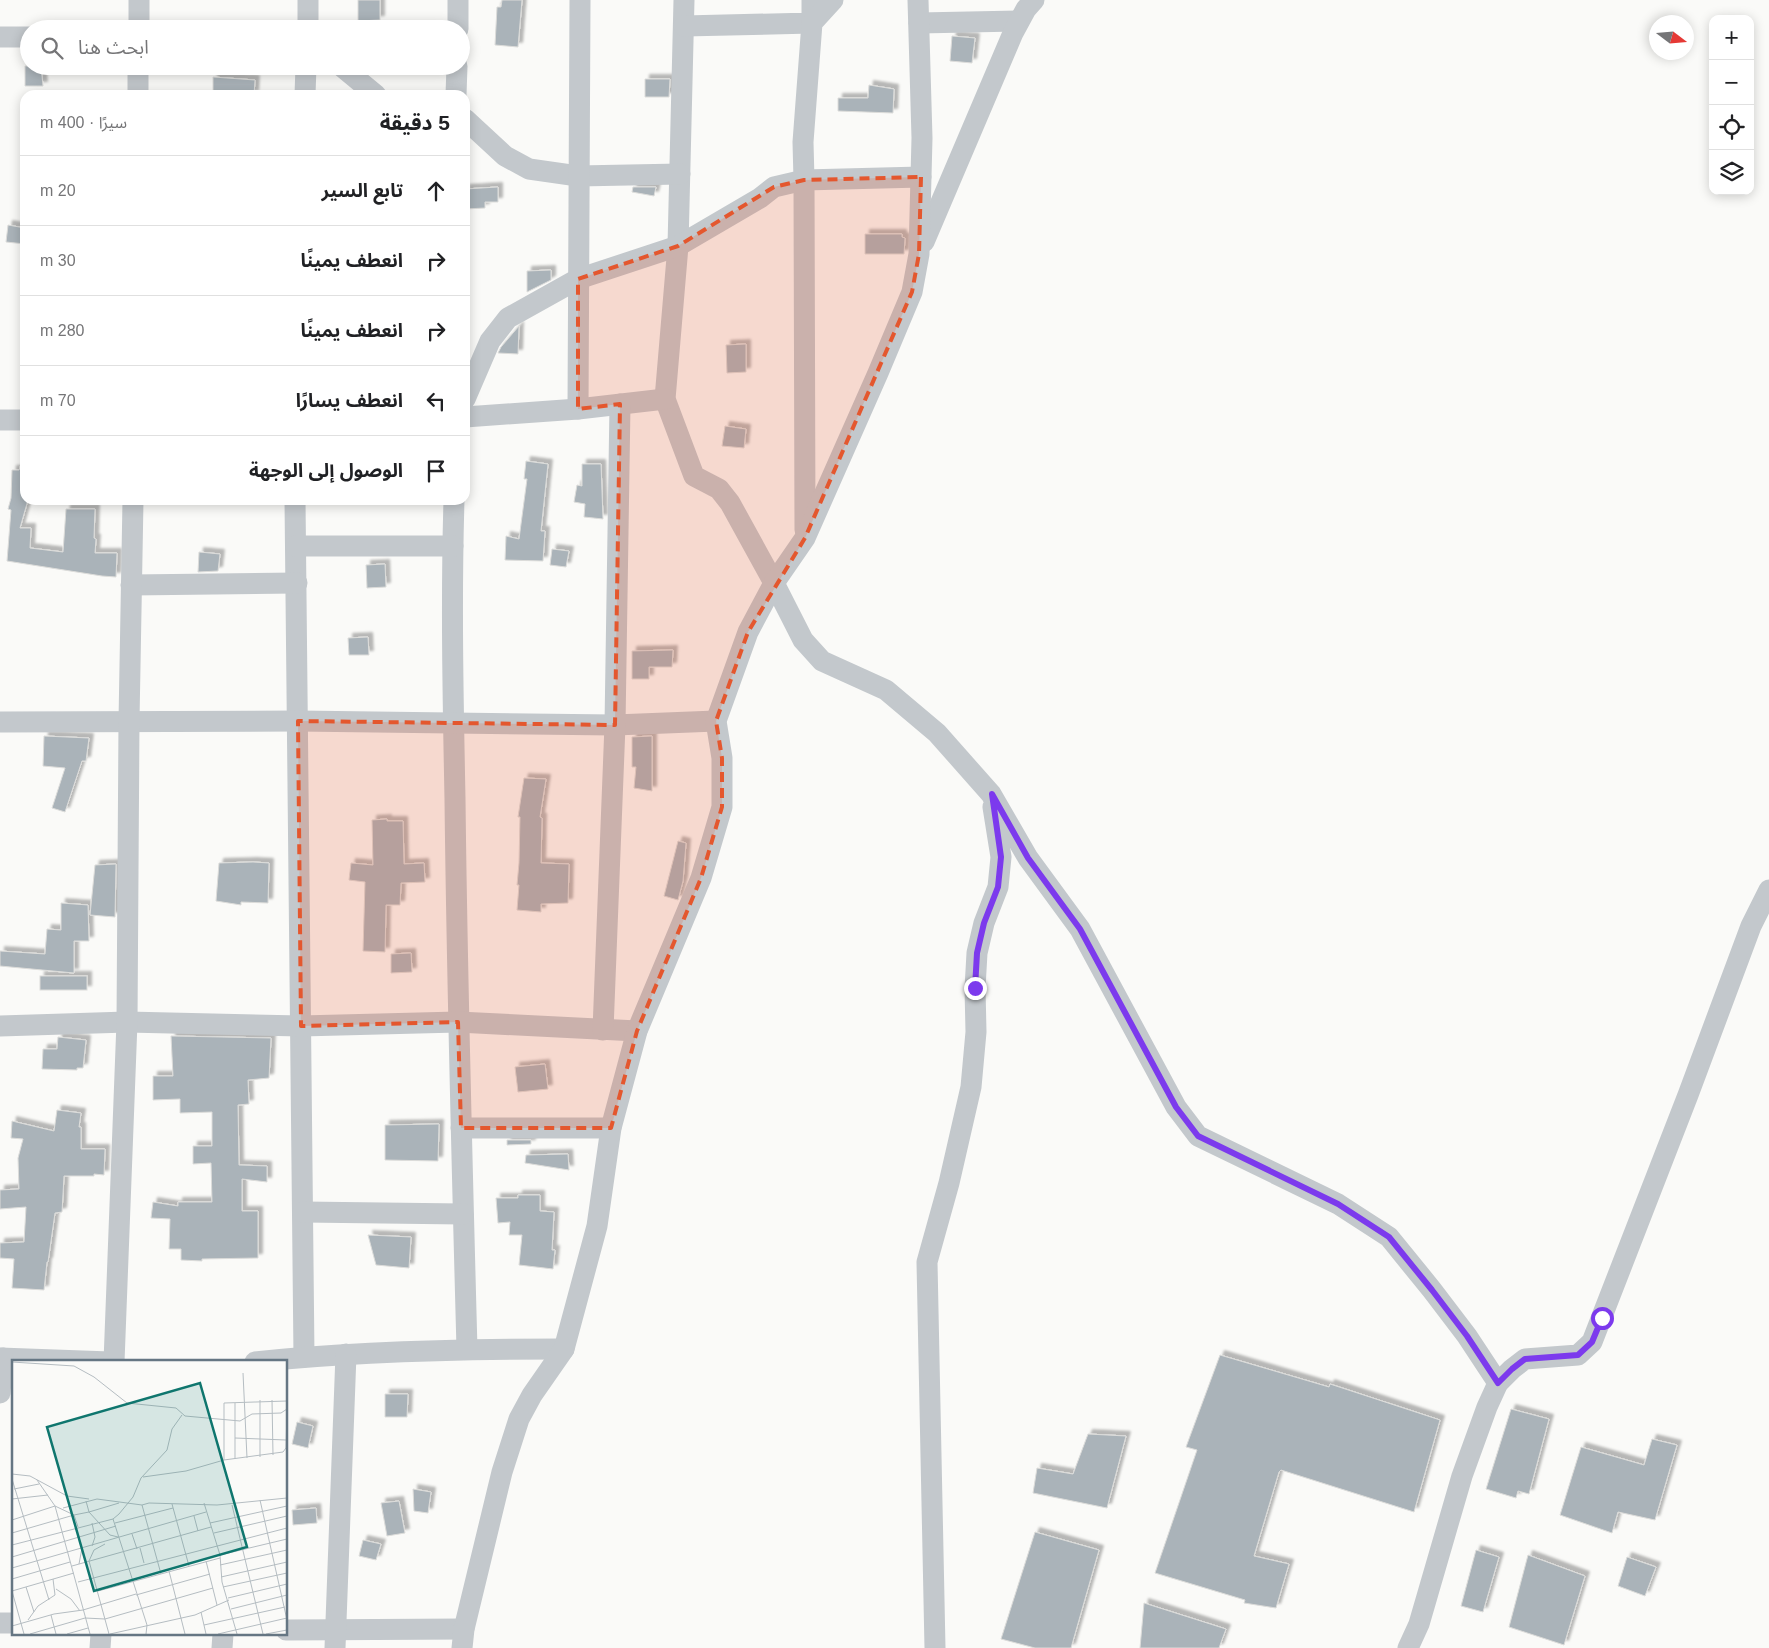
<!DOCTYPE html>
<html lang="ar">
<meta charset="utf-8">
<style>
:root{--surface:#fff;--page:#f2f2f2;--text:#202124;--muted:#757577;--line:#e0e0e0}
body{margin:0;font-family:Helvetica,"Noto Sans Arabic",sans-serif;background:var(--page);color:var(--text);direction:rtl}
.controls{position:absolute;right:15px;top:15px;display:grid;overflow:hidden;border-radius:10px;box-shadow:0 2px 12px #0003}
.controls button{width:45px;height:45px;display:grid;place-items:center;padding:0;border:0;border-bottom:1px solid var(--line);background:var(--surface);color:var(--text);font:25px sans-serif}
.compass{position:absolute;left:1649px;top:15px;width:45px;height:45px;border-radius:50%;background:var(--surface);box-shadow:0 2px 12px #0003;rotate:106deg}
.stop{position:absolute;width:15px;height:15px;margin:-11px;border:4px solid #7c3aed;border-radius:50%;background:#fff}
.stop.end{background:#7c3aed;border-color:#fff;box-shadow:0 1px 5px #0008}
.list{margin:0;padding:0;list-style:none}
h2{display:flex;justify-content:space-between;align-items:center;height:65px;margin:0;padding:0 20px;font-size:21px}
h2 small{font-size:16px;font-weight:400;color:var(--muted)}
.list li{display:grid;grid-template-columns:32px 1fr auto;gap:15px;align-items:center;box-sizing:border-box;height:70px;padding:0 20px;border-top:1px solid var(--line)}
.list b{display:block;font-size:19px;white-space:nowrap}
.list em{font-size:16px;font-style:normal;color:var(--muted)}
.icon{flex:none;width:28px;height:28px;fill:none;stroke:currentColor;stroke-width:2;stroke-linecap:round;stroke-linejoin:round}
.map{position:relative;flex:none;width:1769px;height:1648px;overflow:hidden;direction:ltr}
.search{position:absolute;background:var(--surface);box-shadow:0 2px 12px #0003;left:20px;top:20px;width:450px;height:55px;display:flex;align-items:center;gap:12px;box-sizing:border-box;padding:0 18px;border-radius:28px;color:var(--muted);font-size:19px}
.panel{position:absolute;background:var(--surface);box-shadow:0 2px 12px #0003;left:20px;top:90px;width:450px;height:415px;border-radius:15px;direction:rtl}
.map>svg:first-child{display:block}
</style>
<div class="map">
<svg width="1769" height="1648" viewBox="0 0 1769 1648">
<defs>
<filter id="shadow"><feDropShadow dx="4.5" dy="-4.5" stdDeviation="1" flood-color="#0004"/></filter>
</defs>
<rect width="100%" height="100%" fill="#fafaf8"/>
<g fill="#aab3b9" stroke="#dcdcda" filter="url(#shadow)">
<polygon points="358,0 380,0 380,20 358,21"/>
<polygon points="502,0 522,0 518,47 495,45 497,7 501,7"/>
<polygon points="952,36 975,38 972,63 950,61"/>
<polygon points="25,66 41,66 43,86 25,86"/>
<polygon points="213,77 255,80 254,95 213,94"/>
<polygon points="645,79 670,79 669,97 645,97"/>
<polygon points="869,85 894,89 893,113 838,111 838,98 868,98"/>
<polygon points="498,187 498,202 485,202 485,208 465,209 465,189"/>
<polygon points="633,187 656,187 654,196 632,192"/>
<polygon points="8,225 25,228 25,244 6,242"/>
<polygon points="865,234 902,234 902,237 905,238 904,254 865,254"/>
<polygon points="551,270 551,280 527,292 527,271"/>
<polygon points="519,326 518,354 498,353 501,347"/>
<polygon points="746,344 746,372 727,373 726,345"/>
<polygon points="725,426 746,429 744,448 722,446"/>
<polygon points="526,461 548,464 541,531 545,531 543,561 505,560 506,536 519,539 527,479 524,479"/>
<polygon points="582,464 601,464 603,519 584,517 585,504 574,502 577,485 582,486"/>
<polygon points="21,465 25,465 25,500 28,500 20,528 31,528 30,548 63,552 66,509 95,509 94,538 96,539 95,553 117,553 116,577 102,576 7,561 11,510 8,509 11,498 12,470 19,470"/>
<polygon points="552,549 569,551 566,567 550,565"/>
<polygon points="199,552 220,554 218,571 198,572"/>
<polygon points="385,564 386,587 367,588 366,565"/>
<polygon points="368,637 369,655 349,655 348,638"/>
<polygon points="673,650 672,667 649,667 649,679 632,679 632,651"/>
<polygon points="44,736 89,738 86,761 82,761 65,812 52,808 65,768 43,766"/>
<polygon points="652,736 652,791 634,788 636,767 632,767 632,737"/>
<polygon points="524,778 546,779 540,817 542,818 541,863 569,864 568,903 541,904 541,912 517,910 519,885 517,885 519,863 520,817 518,817"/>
<polygon points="387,819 387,821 403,821 404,864 424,863 425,882 401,883 400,905 386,905 385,952 363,951 365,882 349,880 351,863 373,865 372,820"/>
<polygon points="678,841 686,843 683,881 678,900 664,896"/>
<polygon points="253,862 269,863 268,903 241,902 241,905 216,901 219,863"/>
<polygon points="116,864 115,917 90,915 95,865"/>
<polygon points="61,903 88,905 89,941 74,941 74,973 0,966 0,951 45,954 47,929 61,930"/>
<polygon points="411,953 412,972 391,973 391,954"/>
<rect x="40" y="976" width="47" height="14"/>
<polygon points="171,1036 271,1038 269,1078 248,1080 249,1104 238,1105 239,1165 267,1166 267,1182 242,1179 242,1211 258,1211 258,1258 202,1259 202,1261 181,1260 181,1249 169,1249 170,1219 151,1218 153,1202 178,1206 178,1202 212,1202 211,1163 193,1164 193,1146 212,1146 212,1112 180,1113 180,1099 153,1100 153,1076 173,1076"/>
<polygon points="58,1037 86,1040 83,1068 77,1068 77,1070 42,1069 43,1049 57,1049"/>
<polygon points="545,1064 548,1089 518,1092 515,1067"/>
<polygon points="57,1110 81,1113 79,1127 81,1127 81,1149 105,1149 104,1175 94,1174 94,1176 64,1176 62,1212 55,1213 48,1262 47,1262 44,1290 12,1288 14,1259 0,1258 0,1243 24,1242 26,1207 0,1209 0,1190 19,1189 18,1158 23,1139 11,1138 12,1121 54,1131"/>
<polygon points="439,1124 438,1161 385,1160 385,1125"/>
<polygon points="507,1140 531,1140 531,1144 507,1145"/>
<polygon points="568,1154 569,1170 525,1163 526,1155"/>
<polygon points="518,1195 540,1195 540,1211 554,1212 552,1250 555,1250 553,1269 519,1265 522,1235 509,1235 510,1222 498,1223 496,1198 518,1198"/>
<polygon points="368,1235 411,1237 409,1268 376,1265"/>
<polygon points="1220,1355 1329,1387 1330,1384 1440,1420 1414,1512 1281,1470 1279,1472 1254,1556 1289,1564 1276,1608 1244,1603 1245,1600 1155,1573 1197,1450 1186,1447"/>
<polygon points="385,1394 408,1394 407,1417 385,1417"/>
<polygon points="1511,1409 1549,1419 1529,1494 1518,1491 1516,1498 1486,1489"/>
<polygon points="297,1422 313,1426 308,1448 292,1444"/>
<polygon points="1088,1434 1126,1436 1107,1508 1033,1493 1037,1468 1073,1474"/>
<polygon points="1652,1439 1677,1445 1655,1520 1618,1512 1612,1533 1560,1515 1581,1447 1644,1465"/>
<polygon points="413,1489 431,1492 428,1513 414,1511"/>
<polygon points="399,1501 405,1533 387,1536 381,1503"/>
<polygon points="316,1508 317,1523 293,1525 292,1510"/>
<polygon points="1035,1532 1099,1550 1071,1648 1035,1648 1001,1639"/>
<polygon points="363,1540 381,1544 376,1560 359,1556"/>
<polygon points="1476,1550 1499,1557 1483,1612 1461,1606"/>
<polygon points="1528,1555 1585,1576 1564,1645 1509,1627"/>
<polygon points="1627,1557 1656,1567 1645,1596 1618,1586"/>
<polygon points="1144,1603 1226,1629 1219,1648 1140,1648"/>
</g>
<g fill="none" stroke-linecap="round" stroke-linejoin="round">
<g stroke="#c3c8cc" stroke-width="21">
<polyline points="684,0 678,246 665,399 694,476 719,489 730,503 774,583 803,640 822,661 886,690 937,733 991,794 1028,858 1080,929 1176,1107 1198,1136 1338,1204 1389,1237 1432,1290 1467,1336 1498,1383"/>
<polyline points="919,23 1019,21"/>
<polyline points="684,26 812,23 812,0"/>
<polyline points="139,29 139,0"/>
<polyline points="308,29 308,0"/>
<polyline points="458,29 458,0"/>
<polyline points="0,37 29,37"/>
<polyline points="341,66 376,95"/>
<polyline points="138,95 138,66"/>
<polyline points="305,95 306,66"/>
<polyline points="456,95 457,66"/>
<polyline points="465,119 505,156 529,169 578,176 680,174"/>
<polyline points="924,242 1013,33 1026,9 1034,0"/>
<polyline points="465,399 490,341 508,318 578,279 678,246 760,198 774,187 804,180 803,142 812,23 833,0"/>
<polyline points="578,409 580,0"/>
<polyline points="465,417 578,409 665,399"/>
<polyline points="0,420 25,420"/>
<polyline points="295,500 304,1357"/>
<path d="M 454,500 C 451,599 453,699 455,799 C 457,982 462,1165 467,1349"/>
<polyline points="805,530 804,180 921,177"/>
<polyline points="296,546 453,546"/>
<polyline points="131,585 297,583"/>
<polyline points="0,722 298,721 615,725 716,721"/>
<polyline points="0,1026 127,1022 301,1026 458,1022 637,1031"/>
<polyline points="603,1030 615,725 620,404"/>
<polyline points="461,1128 611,1128"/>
<polyline points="303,1212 463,1214"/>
<polyline points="0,1358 110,1362"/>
<polyline points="114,1362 127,1022 129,721 133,500"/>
<path d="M 255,1362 C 357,1351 461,1349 564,1349"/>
<polyline points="0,1393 3,1358"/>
<polyline points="0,1623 14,1623"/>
<polyline points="286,1630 464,1629"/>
<polyline points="100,1648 101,1634"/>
<polyline points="222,1648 223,1634"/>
<polyline points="335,1648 346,1354"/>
<polyline points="462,1648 464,1629 502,1472 519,1419 532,1395 564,1349 597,1226 611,1128 637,1031 701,878 722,807 722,758 716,721 748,632 774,583 805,538 878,373 912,292 919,254 922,138 918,0"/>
<polyline points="935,1648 927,1262 949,1183 971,1087 976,1032 975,988 977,953 984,923 998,887 1001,857 993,807"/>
<polyline points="1408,1648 1419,1624 1462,1476 1487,1407 1498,1383 1512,1369 1525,1359 1578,1355 1592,1342 1688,1095 1751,926 1769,890"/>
</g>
</g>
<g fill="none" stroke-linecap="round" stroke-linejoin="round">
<polyline stroke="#7c3aed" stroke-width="6" points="975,988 977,953 984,923 998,887 1001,857 992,794 1028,858 1080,929 1176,1107 1198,1136 1338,1204 1389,1237 1432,1290 1467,1336 1498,1383 1512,1369 1525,1359 1578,1355 1592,1342 1602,1318"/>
</g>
<path fill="#e4572e" fill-opacity="0.2" stroke="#e4572e" stroke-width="4" stroke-dasharray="10 6" stroke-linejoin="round" d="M 921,177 L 919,254 L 912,292 L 805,538 L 748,632 L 716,721 L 722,758 L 722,807 L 701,878 L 637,1031 L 611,1128 L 461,1128 L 458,1022 L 301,1026 L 298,721 L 615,725 L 620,404 L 578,409 L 578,279 L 678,246 L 774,187 L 804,180 Z"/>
<g transform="translate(12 1360)">
<rect width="275" height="275" fill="#fafaf8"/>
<path fill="none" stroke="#b5bdc2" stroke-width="1" d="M 0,2 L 62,6 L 82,17 L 115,43 L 164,48 L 173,56 L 228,61 L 240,54 L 269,53 L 275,49M 231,13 L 235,98M 248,40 L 248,97M 260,40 L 261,95M 223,43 L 223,99M 223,78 L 274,80M 212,100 L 212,43 L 275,41M 0,114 L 18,116 L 55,136 L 77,139M 131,117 L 174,111 L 212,100 L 271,92 L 274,88 L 275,50M 0,119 L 37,240M 25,120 L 43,146 L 78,274M 2,129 L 27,124M 0,139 L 36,135M 248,140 L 275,260M 74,141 L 77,152 L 107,143M 192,143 L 208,195 L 210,222 L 225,274M 160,144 L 177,206M 130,145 L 149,214M 220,145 L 251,274M 51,148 L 85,139 L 130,145 L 137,143 L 205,145 L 275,138M 182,156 L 186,171M 101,159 L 135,265 L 134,274M 0,160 L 43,146 L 62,155 L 77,152 L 98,175 L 106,177M 80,163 L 83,177 L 80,186M 103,163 L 161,148M 198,163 L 275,146M 0,173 L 62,155 L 66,167M 202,173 L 275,156M 120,174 L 125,189M 93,184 L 82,190 L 77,201 L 97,274M 0,185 L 101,159 L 107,154 L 121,137 L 129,118 L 155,90 L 160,69 L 170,55M 128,188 L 132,203M 208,195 L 275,179M 0,197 L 104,166M 194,201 L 205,245M 67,204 L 70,188M 208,205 L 275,190M 60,206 L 199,167M 0,208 L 194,152M 157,211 L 173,274M 209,217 L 275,202M 0,219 L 58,202M 66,222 L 275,168M 14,227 L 22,252M 211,227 L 275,213M 44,229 L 59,239 L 68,251M 0,231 L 62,213M 0,231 L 12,274M 86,231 L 208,198M 124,235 L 198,214M 216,238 L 275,224M 219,249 L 275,235M 189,252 L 194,274M 39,255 L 44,274M 16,260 L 26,246 L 43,235 L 41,219M 192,265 L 273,247M 0,266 L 42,254 L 71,250 L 124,234M 18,274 L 73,258 L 93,259 L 201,228M 55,274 L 76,268M 98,274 L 183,255 L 217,240M 206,274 L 275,258M 254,274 L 275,270"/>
<path fill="#0f766e" fill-opacity="0.15" stroke="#0f766e" stroke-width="2.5" d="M 188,23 L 235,187 L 82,231 L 35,67 Z"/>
<rect width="275" height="275" fill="none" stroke="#657683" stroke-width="2.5"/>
</g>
</svg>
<div class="controls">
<button>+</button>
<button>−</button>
<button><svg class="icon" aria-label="locate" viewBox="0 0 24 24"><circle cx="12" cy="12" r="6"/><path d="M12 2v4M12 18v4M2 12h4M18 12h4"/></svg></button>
<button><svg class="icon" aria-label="layers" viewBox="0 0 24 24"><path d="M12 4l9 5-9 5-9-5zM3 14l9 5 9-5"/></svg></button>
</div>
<svg class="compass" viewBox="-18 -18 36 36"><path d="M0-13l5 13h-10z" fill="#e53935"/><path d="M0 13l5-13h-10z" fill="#757577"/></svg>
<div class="stop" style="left:1602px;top:1318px"></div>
<div class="stop end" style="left:975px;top:988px"></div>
<div class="search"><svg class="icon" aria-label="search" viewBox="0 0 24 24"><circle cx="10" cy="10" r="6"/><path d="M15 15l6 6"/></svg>ابحث هنا</div>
<section class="panel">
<h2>5 دقيقة<small>سيرًا · 400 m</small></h2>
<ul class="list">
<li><svg class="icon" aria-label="ahead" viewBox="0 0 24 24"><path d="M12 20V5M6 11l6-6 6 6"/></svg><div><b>تابع السير</b></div><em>20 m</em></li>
<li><svg class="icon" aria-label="right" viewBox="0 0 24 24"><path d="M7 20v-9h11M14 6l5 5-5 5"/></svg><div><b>انعطف يمينًا</b></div><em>30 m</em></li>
<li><svg class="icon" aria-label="right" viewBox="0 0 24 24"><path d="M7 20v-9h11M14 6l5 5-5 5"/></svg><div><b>انعطف يمينًا</b></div><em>280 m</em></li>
<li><svg class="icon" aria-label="left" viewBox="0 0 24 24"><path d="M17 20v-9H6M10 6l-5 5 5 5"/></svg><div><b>انعطف يسارًا</b></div><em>70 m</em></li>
<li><svg class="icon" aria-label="arrive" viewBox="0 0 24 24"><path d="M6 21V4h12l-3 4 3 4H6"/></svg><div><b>الوصول إلى الوجهة</b></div></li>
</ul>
</section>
</div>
